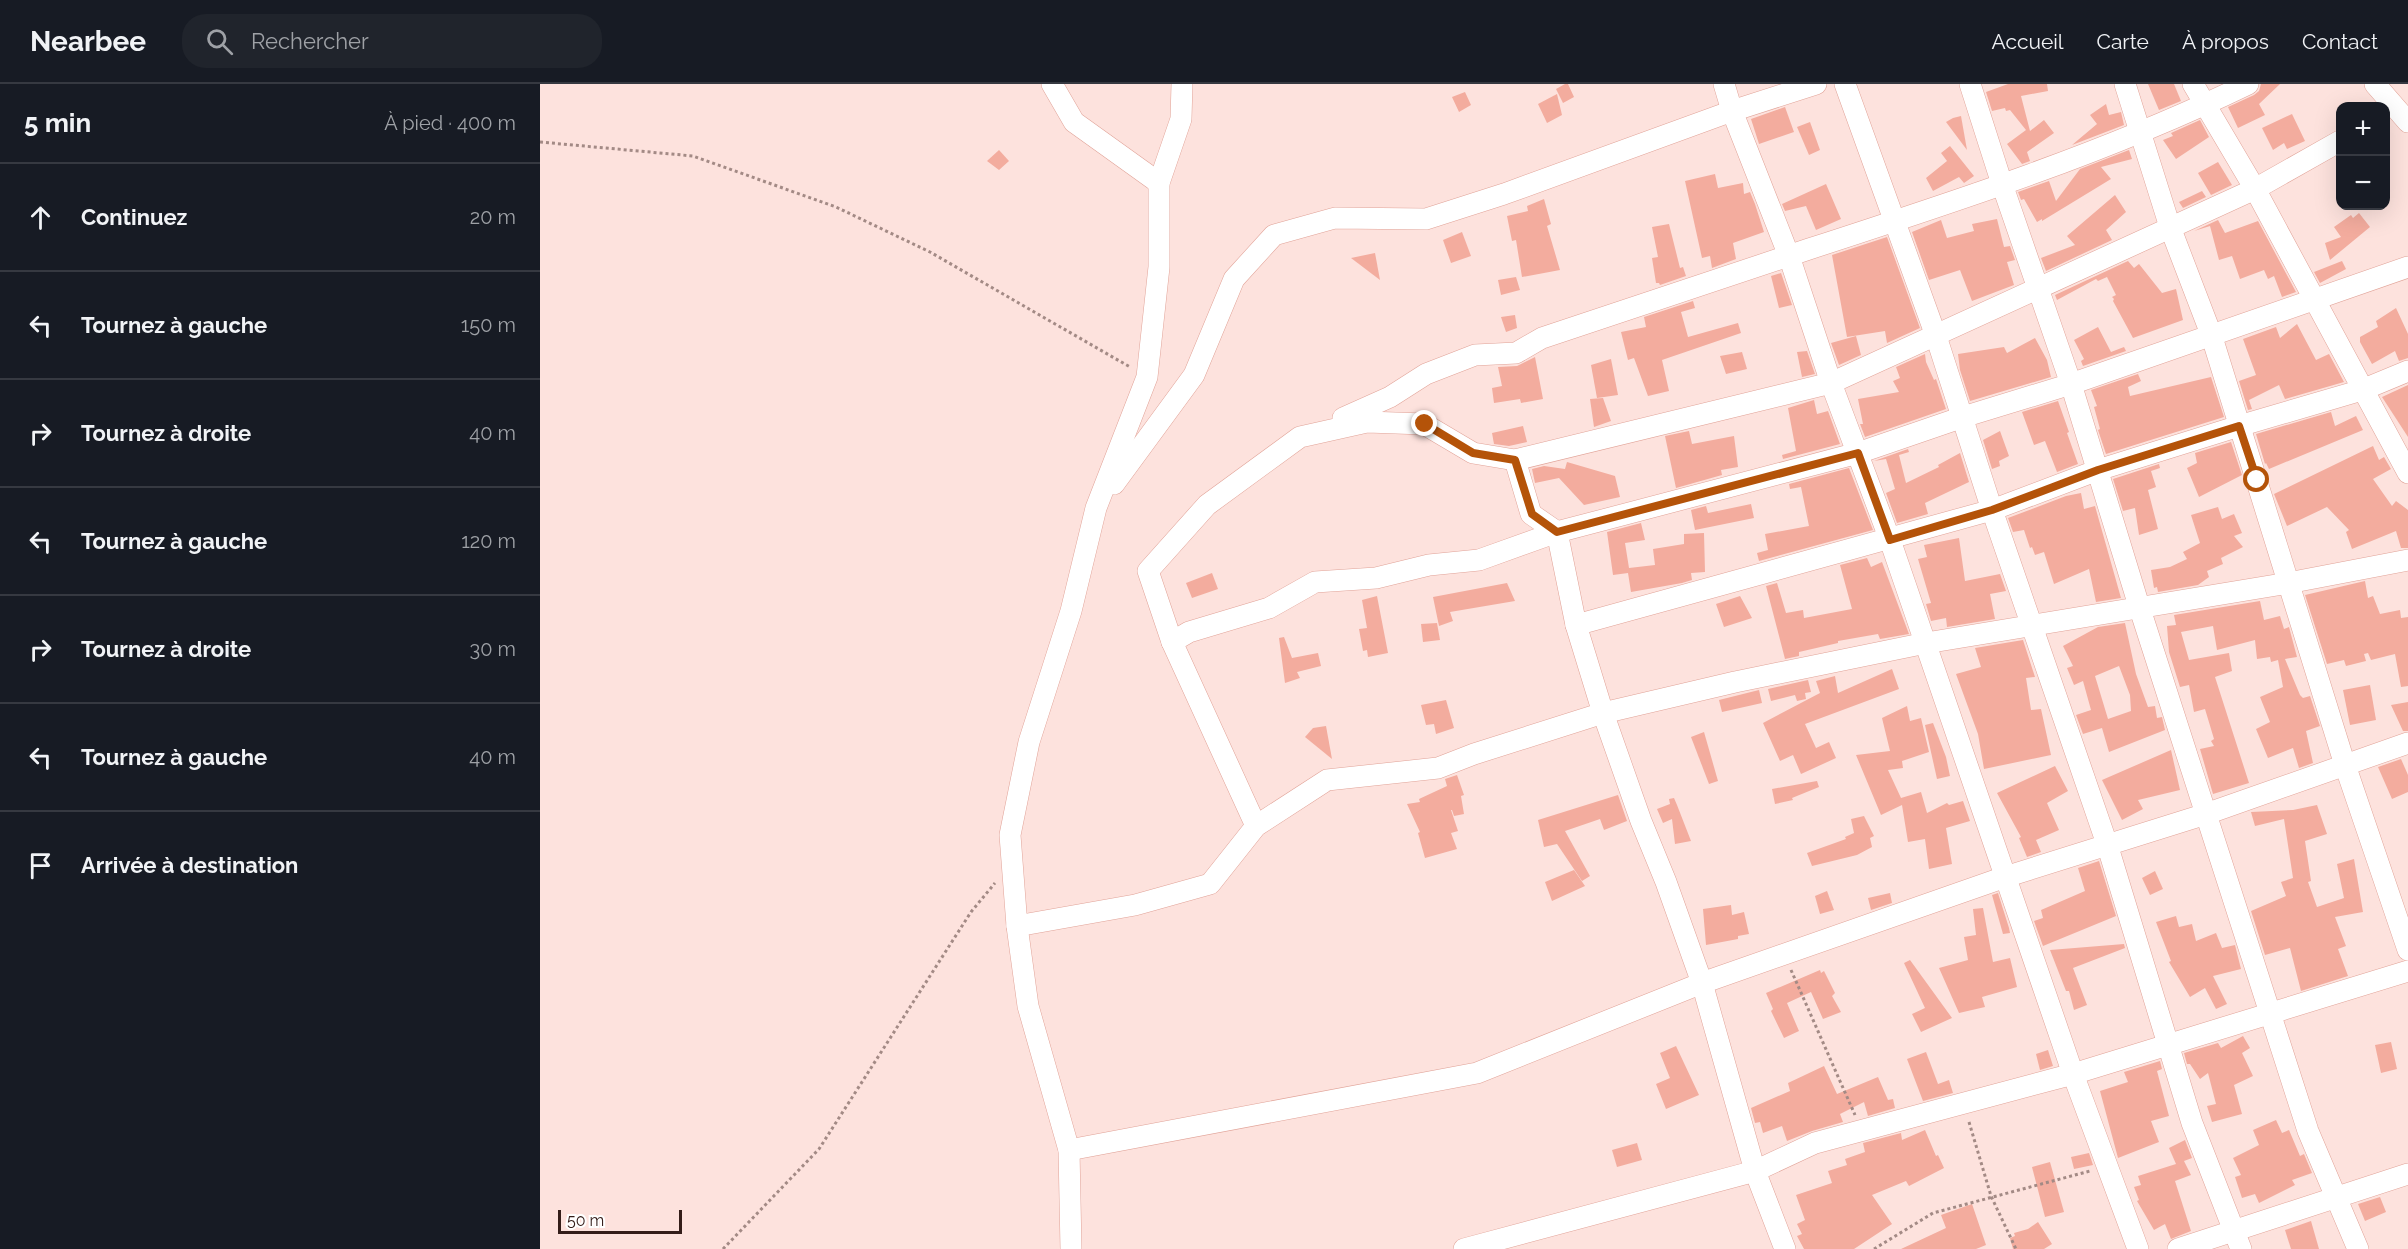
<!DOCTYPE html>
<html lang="fr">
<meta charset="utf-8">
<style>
:root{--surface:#171b24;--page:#20242c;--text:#f1f3f6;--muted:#9ea1a6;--line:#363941}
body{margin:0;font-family:Raleway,sans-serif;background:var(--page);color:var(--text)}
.controls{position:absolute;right:18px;top:18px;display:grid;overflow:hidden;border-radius:12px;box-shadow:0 6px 24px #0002}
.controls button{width:54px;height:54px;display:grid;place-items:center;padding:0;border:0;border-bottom:2px solid var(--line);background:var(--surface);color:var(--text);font:30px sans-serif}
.scale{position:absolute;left:18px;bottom:15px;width:124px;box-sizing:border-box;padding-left:6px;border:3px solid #341d19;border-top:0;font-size:16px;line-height:21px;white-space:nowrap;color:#341d19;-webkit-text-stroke:4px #fff;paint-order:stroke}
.stop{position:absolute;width:18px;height:18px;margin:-14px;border:4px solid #b45309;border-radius:50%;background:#fff}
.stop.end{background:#b45309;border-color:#fff;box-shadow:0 2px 6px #0008}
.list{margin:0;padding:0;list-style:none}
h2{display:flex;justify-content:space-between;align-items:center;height:78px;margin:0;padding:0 24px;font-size:26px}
h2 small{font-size:20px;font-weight:400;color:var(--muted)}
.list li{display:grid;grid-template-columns:39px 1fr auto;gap:18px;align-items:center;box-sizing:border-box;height:108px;padding:0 24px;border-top:2px solid var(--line)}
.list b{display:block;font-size:22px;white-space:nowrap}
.list em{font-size:20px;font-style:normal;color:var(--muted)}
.icon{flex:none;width:33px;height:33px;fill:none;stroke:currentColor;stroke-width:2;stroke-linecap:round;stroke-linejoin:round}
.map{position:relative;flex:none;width:1868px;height:1165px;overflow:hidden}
header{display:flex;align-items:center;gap:36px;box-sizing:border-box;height:84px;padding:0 30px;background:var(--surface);border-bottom:2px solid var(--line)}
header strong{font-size:28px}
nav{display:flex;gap:33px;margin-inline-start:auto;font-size:21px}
.search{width:420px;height:54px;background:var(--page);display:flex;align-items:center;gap:15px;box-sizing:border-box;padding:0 21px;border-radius:24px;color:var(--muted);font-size:22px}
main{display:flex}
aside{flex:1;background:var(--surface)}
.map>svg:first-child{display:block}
</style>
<header>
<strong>Nearbee</strong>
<div class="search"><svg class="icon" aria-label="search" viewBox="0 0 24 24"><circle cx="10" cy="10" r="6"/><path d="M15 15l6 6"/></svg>Rechercher</div>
<nav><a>Accueil</a><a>Carte</a><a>À propos</a><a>Contact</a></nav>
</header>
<main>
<aside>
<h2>5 min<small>À pied · 400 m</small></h2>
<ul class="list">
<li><svg class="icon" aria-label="ahead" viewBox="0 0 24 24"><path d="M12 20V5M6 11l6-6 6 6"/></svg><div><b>Continuez</b></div><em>20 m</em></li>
<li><svg class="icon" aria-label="left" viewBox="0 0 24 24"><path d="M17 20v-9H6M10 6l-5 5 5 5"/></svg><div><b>Tournez à gauche</b></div><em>150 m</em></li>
<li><svg class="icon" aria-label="right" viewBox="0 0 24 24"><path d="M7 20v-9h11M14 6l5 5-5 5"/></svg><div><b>Tournez à droite</b></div><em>40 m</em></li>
<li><svg class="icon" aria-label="left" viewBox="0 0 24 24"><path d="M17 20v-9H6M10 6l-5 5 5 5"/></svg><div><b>Tournez à gauche</b></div><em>120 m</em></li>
<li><svg class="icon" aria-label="right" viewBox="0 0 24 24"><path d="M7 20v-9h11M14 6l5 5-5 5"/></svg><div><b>Tournez à droite</b></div><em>30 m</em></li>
<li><svg class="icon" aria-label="left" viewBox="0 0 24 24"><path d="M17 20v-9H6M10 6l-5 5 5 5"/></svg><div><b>Tournez à gauche</b></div><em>40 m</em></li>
<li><svg class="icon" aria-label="arrive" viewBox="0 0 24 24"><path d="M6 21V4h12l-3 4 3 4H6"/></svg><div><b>Arrivée à destination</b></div></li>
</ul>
</aside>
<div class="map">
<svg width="1868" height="1165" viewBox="0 0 1868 1165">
<rect width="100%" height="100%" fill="#fde2dd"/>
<g fill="#f3ac9e" fill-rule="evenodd">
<polygon points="1025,0 1028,0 1034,13 1023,19 1016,5"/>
<polygon points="1468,0 1507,0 1508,7 1481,12 1490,47 1504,36 1514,49 1487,68 1490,77 1482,80 1467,60 1486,46 1470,26 1466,27 1465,24 1452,27 1446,8"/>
<polygon points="1608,0 1634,0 1641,17 1619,26"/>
<polygon points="1721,0 1740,0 1719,20 1725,31 1698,44 1688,23 1714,11 1719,7"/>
<polygon points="925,8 931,21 919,28 912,13"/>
<polygon points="1017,10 1022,31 1007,39 998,20"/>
<polygon points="1566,20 1569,31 1581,28 1584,41 1532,61 1557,40 1550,31"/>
<polygon points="1245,23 1254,48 1219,60 1211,35"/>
<polygon points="1752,30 1765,57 1747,65 1744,59 1733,66 1722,44"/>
<polygon points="1421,32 1427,66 1406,38 1413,34"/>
<polygon points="1660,36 1669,53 1636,75 1623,56 1633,52 1631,49"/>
<polygon points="1270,38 1280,66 1269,71 1257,43"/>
<polygon points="1410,62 1434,92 1424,99 1419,93 1393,107 1386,94 1407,77 1401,69"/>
<polygon points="459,66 469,77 459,86 447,77"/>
<polygon points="1589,66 1592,75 1561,83 1571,95 1502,137 1502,135 1497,138 1484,115 1481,116 1478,108 1509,97 1516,117 1540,85"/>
<polygon points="1678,78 1692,101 1671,111 1658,89"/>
<polygon points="1175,90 1178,104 1203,99 1204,110 1210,108 1215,120 1224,148 1193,159 1196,175 1172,184 1170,172 1162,174 1145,97"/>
<polygon points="1286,100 1301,135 1276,146 1266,122 1245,127 1242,120"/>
<polygon points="1662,107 1666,113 1643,124 1639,118"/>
<polygon points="1575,111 1586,128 1566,146 1572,156 1506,187 1501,174 1535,161 1527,152"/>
<polygon points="1004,115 1011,140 1007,142 1020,186 982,193 976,156 972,157 967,132 988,127 987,122"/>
<polygon points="1819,129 1830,143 1790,176 1785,159 1801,153 1794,143 1811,131 1813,134"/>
<polygon points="1457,135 1464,163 1470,162 1475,176 1467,178 1474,201 1432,217 1420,186 1389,196 1372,148 1401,136 1407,154 1434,147 1432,140"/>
<polygon points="1678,136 1685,149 1718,137 1756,208 1742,213 1734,192 1728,195 1724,186 1700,195 1692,172 1679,176 1670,142 1654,147"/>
<polygon points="1129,140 1140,184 1143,183 1146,192 1120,201 1119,199 1116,199 1112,174 1118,173 1112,143"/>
<polygon points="922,148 931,172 911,179 903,156"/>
<polygon points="1347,153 1380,244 1347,259 1345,247 1307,253 1292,171"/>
<polygon points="835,169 840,196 811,174"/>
<polygon points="1588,177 1594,184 1599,180 1622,209 1636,205 1643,236 1593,254 1573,217 1574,215 1572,213 1576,211 1567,193 1558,197 1556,195 1517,216 1515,211"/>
<polygon points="1802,177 1806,185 1780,199 1774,188"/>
<polygon points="1241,189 1252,221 1239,224 1231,192"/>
<polygon points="976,193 980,206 961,211 958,196"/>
<polygon points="1153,217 1155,224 1141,228 1148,253 1198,239 1201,249 1122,276 1129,307 1108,312 1094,274 1088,276 1081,248 1106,243 1104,233"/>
<polygon points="1856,224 1868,250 1868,274 1859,277 1855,267 1832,280 1820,258 1820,253 1838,243 1836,237"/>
<polygon points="975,231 977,244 966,248 961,233"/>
<polygon points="1757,240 1776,276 1789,270 1804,298 1745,315 1739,301 1709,316 1712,325 1708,326 1699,297 1716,291 1703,255 1736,243 1740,254"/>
<polygon points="1558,243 1571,268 1584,263 1586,267 1543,282 1541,277 1544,275 1534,256"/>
<polygon points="1316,252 1321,271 1299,281 1291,259"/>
<polygon points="1495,254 1507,276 1511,293 1430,317 1420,286 1418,270 1464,263 1467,269"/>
<polygon points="1267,267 1275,290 1262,293 1257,268"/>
<polygon points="1202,268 1207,285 1186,290 1180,272"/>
<polygon points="1385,270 1386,278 1394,296 1396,295 1406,325 1325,353 1320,340 1323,340 1318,315 1359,308 1353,297 1360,294 1356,283"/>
<polygon points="995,273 1003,315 981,319 980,315 954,319 952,304 962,302 958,283 977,282"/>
<polygon points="1071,275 1078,311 1057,314 1051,281"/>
<polygon points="1598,290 1601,297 1588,303 1590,312 1671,293 1684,333 1566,370 1558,346 1560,345 1554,323 1557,322 1551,306"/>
<polygon points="1868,301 1868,353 1842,313"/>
<polygon points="1063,314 1071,337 1054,343 1050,315"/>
<polygon points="1274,316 1277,330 1288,327 1300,360 1243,375 1242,371 1256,367 1248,324"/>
<polygon points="1518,317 1529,348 1527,349 1538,380 1517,388 1505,357 1494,361 1482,328"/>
<polygon points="1791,328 1795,342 1816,332 1823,346 1729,385 1726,379 1725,380 1716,350"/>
<polygon points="983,342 987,358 969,362 954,360 952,349"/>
<polygon points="1149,347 1152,360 1194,352 1198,383 1181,386 1182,391 1136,404 1125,352"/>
<polygon points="1460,347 1469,372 1459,377 1460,382 1452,385 1443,356"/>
<polygon points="1691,358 1702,391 1659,413 1647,384 1657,379 1655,369"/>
<polygon points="1833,362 1839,376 1844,373 1851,385 1833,395 1852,422 1856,417 1868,426 1868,464 1861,464 1856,447 1812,465 1806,448 1809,446 1787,423 1747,442 1734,410"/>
<polygon points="1368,365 1369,368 1359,371 1366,399 1399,383 1398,381 1420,369 1429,398 1385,419 1388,430 1357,439 1346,409 1355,405 1346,375 1334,377"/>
<polygon points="1027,378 1075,392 1080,413 1044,421 1019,394 995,399 992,385 1004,382 1025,385"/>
<polygon points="1619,380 1620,384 1611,387 1616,403 1608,406 1618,445 1599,451 1595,424 1583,427 1573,395"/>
<polygon points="1309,384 1333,446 1219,477 1217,469 1228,466 1225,450 1269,442 1261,403 1250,405 1249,400"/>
<polygon points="1541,409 1544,425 1555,422 1581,514 1556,518 1549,485 1514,500 1504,468 1495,471 1492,463 1490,464 1484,446 1473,448 1468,434 1526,412"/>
<polygon points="1211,420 1214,434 1155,446 1151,426 1166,422 1168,429"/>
<polygon points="1678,423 1682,435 1694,430 1702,449 1694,452 1703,463 1681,474 1683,480 1667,487 1669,493 1658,501 1618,508 1617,503 1614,504 1611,486 1630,483 1647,475 1643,468 1660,459 1651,431"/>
<polygon points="1101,439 1105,456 1085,459 1089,484 1115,481 1113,465 1144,460 1144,450 1164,449 1165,488 1151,489 1152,496 1142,499 1091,508 1088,489 1073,491 1067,448"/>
<polygon points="1419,454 1425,497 1460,490 1466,507 1450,510 1455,535 1407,543 1406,534 1391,537 1386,520 1391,519 1378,475 1387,473 1384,461"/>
<polygon points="1327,474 1331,483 1342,478 1369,550 1340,555 1338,550 1298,557 1298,559 1259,568 1259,572 1245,575 1226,502 1237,499 1246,529 1263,526 1264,534 1312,525 1300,481"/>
<polygon points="672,489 678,505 652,514 646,499"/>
<polygon points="1825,497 1828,514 1833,512 1840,530 1860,526 1861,534 1868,533 1868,602 1861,603 1855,570 1831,576 1828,569 1824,570 1826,577 1806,582 1804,576 1787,580 1765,511"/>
<polygon points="967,499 975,517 910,528 913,537 899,542 893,513"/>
<polygon points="837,512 848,569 828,573 827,566 823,567 819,545 827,544 822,516"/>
<polygon points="1200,512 1212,534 1184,543 1176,520"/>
<polygon points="1720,517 1724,536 1740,532 1744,545 1749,543 1757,573 1745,575 1760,611 1763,614 1770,612 1780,642 1766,647 1773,679 1759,684 1753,664 1728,674 1716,645 1730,638 1720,613 1743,603 1738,576 1731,578 1730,573 1717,575 1715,556 1677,566 1673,542 1641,548 1649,576 1689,569 1692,587 1675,593 1709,699 1673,710 1660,665 1674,662 1671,657 1674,655 1665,625 1654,628 1649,601 1640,603 1629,568 1627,542 1636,541 1634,531"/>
<polygon points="897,539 900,556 883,558 881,540"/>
<path d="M 1585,539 L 1596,590 L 1608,623 L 1615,622 L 1617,634 L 1622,633 L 1625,646 L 1569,668 L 1562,644 L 1543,650 L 1536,631 L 1551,626 L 1543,597 L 1534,601 L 1527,584 L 1533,582 L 1523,562 L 1558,543 ZM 1579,582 L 1590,611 L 1591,627 L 1568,635 L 1555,592 Z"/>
<polygon points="744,553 752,574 778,569 781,582 757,588 760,594 745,599 739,554"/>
<polygon points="1483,556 1495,593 1486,594 1491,626 1501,625 1511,671 1444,685 1438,650 1416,590 1441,583 1435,564"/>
<polygon points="1352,585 1359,605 1265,640 1276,664 1289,658 1296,674 1261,690 1253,671 1240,677 1223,639 1280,609 1276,597 1295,592 1298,609"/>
<polygon points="1268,596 1271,608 1265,609 1266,615 1257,617 1255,611 1231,617 1228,605"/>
<polygon points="1830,601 1836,636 1810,641 1803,606"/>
<polygon points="1219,606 1222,619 1182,628 1179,616"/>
<polygon points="906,616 914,644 896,650 894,640 886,641 881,621"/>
<polygon points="1868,618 1868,647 1863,647 1851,621"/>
<polygon points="1367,622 1370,637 1381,634 1389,668 1362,677 1363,684 1348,686 1361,714 1381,708 1387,729 1407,719 1409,721 1423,717 1430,737 1406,744 1412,780 1389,785 1385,755 1368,758 1362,721 1341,731 1316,671 1350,667 1342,634"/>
<polygon points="1393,639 1406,673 1410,692 1397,695 1385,641"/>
<polygon points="786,642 792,675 765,653 773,644"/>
<polygon points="1164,648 1178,697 1169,700 1151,653"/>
<polygon points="1631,666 1640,706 1598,716 1603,725 1582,736 1562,696"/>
<polygon points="1861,675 1868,691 1868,708 1852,715 1838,683"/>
<polygon points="1515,682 1528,707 1507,719 1519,746 1496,756 1501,768 1487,773 1479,754 1481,753 1457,709"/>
<polygon points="917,691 924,711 921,712 924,730 914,732 912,726 911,726 918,747 911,749 917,765 885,774 878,749 880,748 867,720 880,718 879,715 907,702 905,695"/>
<polygon points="1277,697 1279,703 1252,714 1253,716 1235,720 1232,705"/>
<polygon points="1078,711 1087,737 1064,746 1060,735 1025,747 1050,792 1042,797 1017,760 1004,763 998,736"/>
<polygon points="1134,714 1137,721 1151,757 1135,760 1132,735 1123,739 1117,725 1130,720 1129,715"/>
<polygon points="1777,721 1787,750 1765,757 1771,797 1768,798 1777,823 1804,814 1797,780 1814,775 1823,828 1795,833 1806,862 1798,865 1808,892 1761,907 1750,864 1725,871 1711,827 1746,812 1741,798 1753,794 1744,735 1715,742 1711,728 1753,726"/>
<polygon points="1324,732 1334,752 1330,754 1332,763 1317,771 1272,782 1267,769 1306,755 1305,753 1314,749 1311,735"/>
<polygon points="1559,777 1576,832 1503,862 1494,837 1503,834 1501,826 1545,807 1538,784"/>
<polygon points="1034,786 1045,802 1012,817 1005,798"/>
<polygon points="1615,787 1623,805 1610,811 1602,794"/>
<polygon points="1287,807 1294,826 1280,830 1275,812"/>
<polygon points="1350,809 1352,819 1331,826 1328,814"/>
<polygon points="1458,809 1469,844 1470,849 1463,850 1452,811"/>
<polygon points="1191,821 1192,831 1204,828 1209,850 1198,852 1198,855 1166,861 1163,825"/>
<polygon points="1443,824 1453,878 1470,874 1477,903 1442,913 1445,923 1419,929 1399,884 1428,876 1424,853 1436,851 1433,825"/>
<polygon points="1636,832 1639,843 1652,840 1656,857 1676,849 1682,864 1695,861 1701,885 1673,892 1687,920 1676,925 1665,904 1650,913 1629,878 1631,877 1616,838"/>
<polygon points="1584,860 1585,864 1533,884 1547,921 1534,926 1529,907 1526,907 1510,866"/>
<polygon points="1370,876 1412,934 1381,948 1372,930 1385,924 1364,879"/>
<polygon points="1280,886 1281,889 1284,887 1295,909 1292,912 1301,928 1283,935 1271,908 1247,919 1259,947 1244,954 1231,927 1233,925 1226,909"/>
<polygon points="1703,952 1710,964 1702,969 1713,992 1694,1001 1702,1030 1672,1038 1667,1022 1676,1020 1668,989 1660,995 1650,980 1647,980 1644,969 1678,959 1681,964"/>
<polygon points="1851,958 1857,985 1841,989 1835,961"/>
<polygon points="1136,962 1159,1011 1126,1025 1116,1000 1130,994 1120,969"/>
<polygon points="1508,966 1513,982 1500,986 1496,970"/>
<polygon points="1386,968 1398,1000 1409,996 1413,1009 1383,1017 1367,975"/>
<polygon points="1620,977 1622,985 1617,987 1629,1032 1611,1037 1619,1058 1578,1074 1560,1007 1588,998 1584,988"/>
<polygon points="1284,982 1297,1010 1338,993 1348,1016 1353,1015 1355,1024 1328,1032 1324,1018 1300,1030 1303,1038 1272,1047 1247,1057 1242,1042 1223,1049 1220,1038 1215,1039 1211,1024 1250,1007 1248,999"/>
<polygon points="1736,1036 1742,1049 1749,1046 1760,1072 1764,1070 1772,1089 1752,1096 1755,1101 1719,1119 1715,1110 1702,1114 1695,1093 1701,1091 1693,1074 1719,1061 1713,1046"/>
<polygon points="1385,1046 1396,1072 1398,1071 1404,1084 1369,1102 1366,1097 1332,1111 1352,1140 1314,1165 1264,1165 1257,1152 1262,1150 1257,1140 1265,1136 1256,1111 1292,1099 1288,1087 1307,1081 1305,1075 1325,1068 1323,1059 1361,1049 1362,1056"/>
<polygon points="1645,1056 1652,1074 1644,1077 1651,1091 1635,1097 1651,1147 1631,1155 1625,1140 1614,1146 1597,1117 1599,1116 1594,1103 1601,1101 1598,1092 1636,1080 1629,1064"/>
<polygon points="1097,1059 1102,1076 1077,1083 1072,1066"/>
<polygon points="1549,1069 1553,1081 1534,1085 1531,1073"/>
<polygon points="1510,1078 1524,1128 1505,1133 1492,1083"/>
<polygon points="1840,1113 1846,1128 1825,1137 1818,1120"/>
<polygon points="1432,1120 1446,1161 1436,1165 1361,1165 1406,1144 1401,1131"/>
<polygon points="1771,1137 1779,1165 1751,1165 1745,1146"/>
<polygon points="1498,1138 1512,1160 1504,1165 1473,1165 1470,1154 1475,1152 1474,1149 1488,1145"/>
</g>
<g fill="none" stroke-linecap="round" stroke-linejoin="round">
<defs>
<g id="minor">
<polyline points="512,0 534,38 619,99"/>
<polyline points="1184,0 1192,27 1249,172 1291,299 1350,456 1533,990 1598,1165"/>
<polyline points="1305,0 1396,252 1452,426 1567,760 1652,1039 1701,1165"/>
<polyline points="1430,0 1462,100 1531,300 1599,522 1768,1047 1818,1165"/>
<polyline points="1585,0 1630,143 1671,250 1805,681 1868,866"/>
<polyline points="1653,0 1715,105 1868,389"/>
<polyline points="1835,0 1868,38"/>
<path d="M 803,334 L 850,313 L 886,290 L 935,271 L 976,269 L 1002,254 C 1091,224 1180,194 1269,165 C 1417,117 1568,68 1708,0"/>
<polyline points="975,376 991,430 1017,448 1036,541 1063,629 1101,737 1126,798 1162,899 1215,1087 1245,1165"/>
<polyline points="574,400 654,291 694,195 734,151 795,134 886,135 964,110 1192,27 1276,0"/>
<polyline points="1036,541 1452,426 1558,386 1699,342 1822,306 1868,287"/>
<polyline points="632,558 649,548 729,524 775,498 836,494 889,481 939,476 1017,448 1318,369 1423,333 1531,300 1868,183"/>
<polyline points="716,742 632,558 608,487 667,421 760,353 827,338 884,340 933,369 975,376 1291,299 1715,105 1800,57"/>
<polyline points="477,842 595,821 670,800 716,742 787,696 898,684 934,670 1063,629 1195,598 1386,559 1748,499 1868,476"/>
<polyline points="529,1066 937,989 1162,899 1465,793 1666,730 1868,659"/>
<polyline points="531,1165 529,1066 488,922 477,842 470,751 489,658 531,527 556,424 607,293 619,183 619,99 641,35 642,0"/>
<polyline points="924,1165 1215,1087 1275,1059 1533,990 1868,887"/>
<polyline points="1638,1165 1868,1090"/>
</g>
</defs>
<use href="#minor" stroke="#e1a398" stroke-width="22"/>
<g stroke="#a38a85" stroke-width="3" stroke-dasharray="3 3" stroke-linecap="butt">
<polyline points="0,58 153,72 296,123 390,168 590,283"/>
<polyline points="1251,886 1315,1031"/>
<polyline points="1429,1038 1451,1112 1476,1165"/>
<polyline points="183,1165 279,1065 431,828 455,799"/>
<polyline points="1334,1165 1393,1129 1550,1087"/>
</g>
<use href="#minor" stroke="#fff" stroke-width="21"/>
</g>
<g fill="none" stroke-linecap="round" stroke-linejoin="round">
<polyline stroke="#b45309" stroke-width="8" points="885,340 933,369 975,376 992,430 1017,448 1318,369 1350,456 1452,426 1558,386 1699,342 1717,396"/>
</g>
</svg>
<div class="controls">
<button>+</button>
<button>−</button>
</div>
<div class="scale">50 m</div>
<div class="stop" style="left:1717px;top:396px"></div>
<div class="stop end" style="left:885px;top:340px"></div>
</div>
</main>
